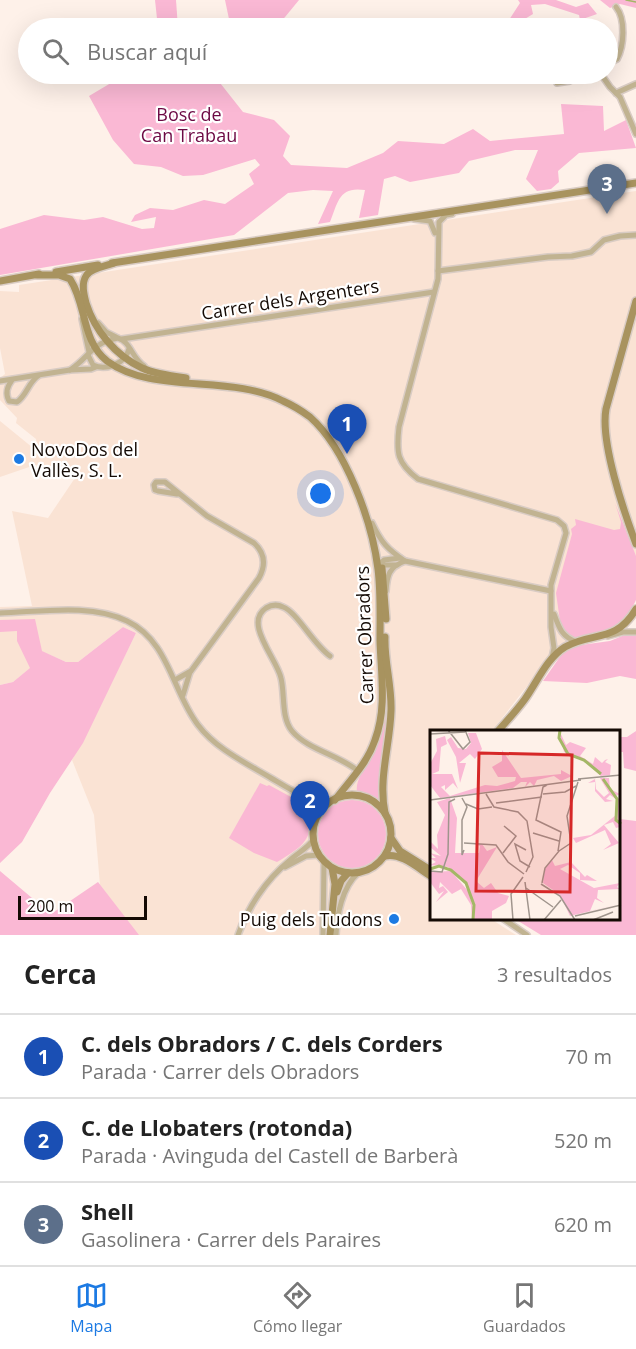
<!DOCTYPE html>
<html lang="es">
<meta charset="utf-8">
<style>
:root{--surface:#fff;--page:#f6f6f6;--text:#222;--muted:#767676;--line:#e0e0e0;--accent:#1c7ae3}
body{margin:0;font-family:"Open Sans",sans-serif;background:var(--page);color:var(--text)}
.scale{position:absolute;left:18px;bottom:15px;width:129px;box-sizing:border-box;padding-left:6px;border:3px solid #140a04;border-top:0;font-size:16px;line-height:21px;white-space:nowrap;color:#140a04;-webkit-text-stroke:4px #fff;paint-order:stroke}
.you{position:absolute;left:321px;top:494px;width:21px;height:21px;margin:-15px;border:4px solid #fff;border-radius:50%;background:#1a73e8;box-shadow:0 0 0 9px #1a73e833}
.badge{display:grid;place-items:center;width:39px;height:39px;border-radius:50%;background:var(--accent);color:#fff;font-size:20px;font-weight:700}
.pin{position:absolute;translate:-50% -50px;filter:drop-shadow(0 2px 3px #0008)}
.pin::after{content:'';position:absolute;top:32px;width:21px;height:18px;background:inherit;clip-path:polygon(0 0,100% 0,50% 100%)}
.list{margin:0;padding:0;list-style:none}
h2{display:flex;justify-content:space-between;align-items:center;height:78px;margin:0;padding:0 24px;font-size:26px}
h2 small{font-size:20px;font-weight:400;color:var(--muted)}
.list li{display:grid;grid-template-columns:39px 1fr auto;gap:18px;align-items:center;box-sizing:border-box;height:84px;padding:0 24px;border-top:2px solid var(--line)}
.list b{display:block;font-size:22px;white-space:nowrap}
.list p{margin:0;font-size:20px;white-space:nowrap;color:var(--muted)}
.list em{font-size:20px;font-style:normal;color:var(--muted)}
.icon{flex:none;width:33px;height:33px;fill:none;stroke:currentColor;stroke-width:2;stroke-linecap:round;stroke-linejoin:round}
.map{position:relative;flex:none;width:636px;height:935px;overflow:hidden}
.search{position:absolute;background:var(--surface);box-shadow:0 6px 24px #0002;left:18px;right:18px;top:18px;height:66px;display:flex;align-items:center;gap:15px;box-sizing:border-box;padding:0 21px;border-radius:33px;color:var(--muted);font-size:22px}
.sheet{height:330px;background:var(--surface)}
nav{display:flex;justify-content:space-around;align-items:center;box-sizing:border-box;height:84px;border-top:2px solid var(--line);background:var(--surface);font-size:16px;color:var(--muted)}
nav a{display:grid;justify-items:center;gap:3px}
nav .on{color:var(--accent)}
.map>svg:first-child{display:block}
</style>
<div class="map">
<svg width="636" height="935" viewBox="0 0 636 935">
<rect width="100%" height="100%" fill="#fef1e9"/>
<polygon fill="#fae3d4" points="636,191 636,590 618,626 560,644 492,731 432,731 432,918 491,919 516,935 138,935 100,885 94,815 72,760 136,633 123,627 78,662 66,662 41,651 33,666 13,682 0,685 0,607 32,606 12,511 48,518 77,475 35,465 0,477 0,421 38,452 36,439 16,423 17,418 0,400 0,378 5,374 0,348 0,291 19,292 19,285"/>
<g fill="#fab8d4">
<polygon points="155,0 176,0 178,28 158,28"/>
<polygon points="225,0 299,0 276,28 236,28 229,19"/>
<polygon points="518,0 556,0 576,7 588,3 597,14 580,20 579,15 545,4 531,5 533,14 510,28 507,23 520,3"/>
<polygon points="600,0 636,0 636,8 620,4 610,8"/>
<path d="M 126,74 L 213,74 L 243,112 L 274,120 L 290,136 L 283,156 L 291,165 L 347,168 L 383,153 L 398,141 L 444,144 L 473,129 L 490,141 L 564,134 L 561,104 L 603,106 L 604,131 L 626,120 L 636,148 L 579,153 L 558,171 L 559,182 L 551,189 L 537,191 L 526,179 L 538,150 L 515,150 L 469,161 L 459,173 L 410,182 L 395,176 L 384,179 L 378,215 L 359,218 L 365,190 C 339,186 338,202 330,222 L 318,224 L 333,191 L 313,190 L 288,193 L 234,235 L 0,275 L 0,229 L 44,215 L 84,220 L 103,217 L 142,229 L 154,228 L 156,217 L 131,222 L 135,215 L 150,208 L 173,210 L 204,200 L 225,204 L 254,184 L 249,174 L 260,165 L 255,159 L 203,175 L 183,176 L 161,167 L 134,164 L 113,140 L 89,96 Z"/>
<polygon points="615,503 636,556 636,600 629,614 621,623 610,629 584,638 575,638 566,634 561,628 556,593 572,534 571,529 576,525 575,519 614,530 620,529 621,522"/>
<polygon points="35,619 42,651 66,662 78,662 123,627 136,633 83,743 50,793 22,842 0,863 0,685 13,682 30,668 17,641 17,631 0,632 0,620"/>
<polygon points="627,634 636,636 636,679 620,676 587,683 543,681 564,651 581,645 610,641"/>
<path d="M 386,686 L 389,706 L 381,804 L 369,796 L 357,792 C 355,779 366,768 370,757 C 379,735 379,709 386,686 Z"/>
<polygon points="636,731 636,771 624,768 623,752 620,752 620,737 627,737"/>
<path d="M 260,783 L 267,786 L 269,785 L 302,803 L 312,811 C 313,841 300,848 277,862 L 254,853 L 229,838 Z"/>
<circle cx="352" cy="834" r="34"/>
<polygon points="620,819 636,821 636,935 541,935 515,919 620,918"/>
<polygon points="0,871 51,914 98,882 139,935 0,935"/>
</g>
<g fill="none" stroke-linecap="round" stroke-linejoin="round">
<polyline stroke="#a4b766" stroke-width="1.5" points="626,0 636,2"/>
<defs>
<g id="street">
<path d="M 608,63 L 617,59 C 624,46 626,19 616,7"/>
<polyline points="601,74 610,87 620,97 636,134"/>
<polyline points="557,83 570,81 581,74"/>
<polyline points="616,93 636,84"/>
<path d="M 452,214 L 446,215 L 439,222 L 438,279 L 399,427 C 396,453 397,463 418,479 L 557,520 L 564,526 L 566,533 L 551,585 L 551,627 L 554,648 L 552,658"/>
<polyline points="414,219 430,221 435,233"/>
<polyline points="438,271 548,257 572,256 591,252 604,240 620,236 636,235"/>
<polyline points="82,319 89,352"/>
<polyline points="98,323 106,332 116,337"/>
<polyline points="122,339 434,292"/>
<path d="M 88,355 L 93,365 C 106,371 125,364 129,349"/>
<path d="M 70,370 C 90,357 91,343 118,338 C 131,342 131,357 144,366"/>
<path d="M 12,380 C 7,387 5,393 9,401 L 17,402 C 27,395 28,383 38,376"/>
<polyline points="0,381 70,370 91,369 96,367"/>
<path d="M 372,523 C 381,542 387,549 405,561 L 551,591"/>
<polyline points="381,562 383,565 397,565"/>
<polyline points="380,570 380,567 384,560 400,558"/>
<path d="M 386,591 C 387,575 389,567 405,561"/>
<path d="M 0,613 C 39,612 91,603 127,621 C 169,641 172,691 198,725 C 216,749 246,763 271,778 C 288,788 310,803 330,802"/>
<path d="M 554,614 C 559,628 562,637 577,642"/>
<polyline points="608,636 623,632 636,632"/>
<path d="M 330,656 C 313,644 297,612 283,607 C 277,604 271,605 266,608 C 243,623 277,659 281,678 C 285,694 281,718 292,731 C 308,750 339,755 358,771"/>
<path d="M 175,680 L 191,671 L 259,578 C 266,565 265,553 254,543 L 207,516 L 165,482 L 156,482 L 154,485 L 155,490 L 158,491 L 177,494"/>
<polyline points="183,695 190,672"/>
<polyline points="295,793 313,806 318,816"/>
<polyline points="285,867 306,856 319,855"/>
<polyline points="502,918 527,935"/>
<path d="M 238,935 C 248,907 266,880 289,861 C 297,853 307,849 314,839"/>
<polyline points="323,935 324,862"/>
<path d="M 336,935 C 337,915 342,887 358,873"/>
</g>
<g id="secondary">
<polyline points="112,263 636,183"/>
<path d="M 114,263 C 107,266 90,268 86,276 C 81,284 84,295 86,303 C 95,331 115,355 142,368 C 155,374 171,376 186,378"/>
<polyline points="56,272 98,265"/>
<path d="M 37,275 L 59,275 L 70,279 C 87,305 81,340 107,361 C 153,395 231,374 283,401 C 292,405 302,411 310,417 C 346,449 372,521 378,569 C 381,593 380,617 380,641 C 381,674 387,708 375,740 C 367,764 350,780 335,800"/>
<polyline points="0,281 39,274"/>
<path d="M 636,301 L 606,409 C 600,442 624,512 636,544"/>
<polyline points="382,568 386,619"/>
<path d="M 385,637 C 384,661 392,686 391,711 C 390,745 378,779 385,813"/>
<path d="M 498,731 C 507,721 517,710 525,699 C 537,682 547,658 565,647 C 593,631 615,644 636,609"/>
<circle cx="352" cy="834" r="39"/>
<polyline points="391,838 400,851 432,871"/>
<path d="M 385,856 C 401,852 419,869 432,877"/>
<polyline points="337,892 341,881 348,873"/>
<polyline points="330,935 335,884 332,868"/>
</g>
</defs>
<use href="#street" stroke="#d9ccc4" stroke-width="8"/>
<use href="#secondary" stroke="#d9ccc4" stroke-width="10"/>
<use href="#street" stroke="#c1b391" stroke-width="5"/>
<use href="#secondary" stroke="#a8935f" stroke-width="7"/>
</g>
<g fill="#1c7ae3" stroke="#fff" stroke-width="2">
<circle cx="19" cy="459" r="6"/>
<circle cx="394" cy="919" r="6"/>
</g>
<g text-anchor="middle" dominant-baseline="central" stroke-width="4.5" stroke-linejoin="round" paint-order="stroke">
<g font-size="18" fill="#6c0944" stroke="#fff">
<text x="189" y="114">Bosc de<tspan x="189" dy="21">Can Trabau</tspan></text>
</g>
<g font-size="18" fill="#140a04" stroke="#fff">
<text transform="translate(290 299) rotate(-9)">Carrer dels Argenters</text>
<text transform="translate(364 635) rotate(-92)">Carrer Obradors</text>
</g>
<g font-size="18" fill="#140a04" stroke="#fff" text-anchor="start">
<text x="31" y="449">NovoDos del<tspan x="31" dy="21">Vallès, S. L.</tspan></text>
<text x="382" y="919" text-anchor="end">Puig dels Tudons</text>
</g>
</g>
<g transform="translate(430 730)">
<rect width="190" height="190" fill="#fef1e9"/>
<path d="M 129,0 L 136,15 L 140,12 L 156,18 L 150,26 L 163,34 L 165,27 L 172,33 L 175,30 L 178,29 L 175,32 L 181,35 L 180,45 L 171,46 L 151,28 L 134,22 ZM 38,3 L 46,3 L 52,19 L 45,29 L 40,24 L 29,33 L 36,33 L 30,53 L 26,27 L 17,10 L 21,7 L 28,18 L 36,19 L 41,13 ZM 15,6 L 17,14 L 11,17 L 9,41 L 2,44 L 22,44 L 28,59 L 23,53 L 15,60 L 15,55 L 11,57 L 20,66 L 55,55 L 67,56 L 85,51 L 86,47 L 68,47 L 62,37 L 72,31 L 72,20 L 91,48 L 131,44 L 131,40 L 142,46 L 131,51 L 124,46 L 107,50 L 104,56 L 100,52 L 95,57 L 97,52 L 91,52 L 83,58 L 10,68 L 0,55 L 0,34 L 7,21 L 6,9 ZM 170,48 L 179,48 L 180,59 L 190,64 L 186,66 L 190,71 L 190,97 L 186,98 L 183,92 L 174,95 L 189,113 L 173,120 L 181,114 L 175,100 L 146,113 L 143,108 L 161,105 L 186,85 L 186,69 L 180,65 L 176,69 L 183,71 L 175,72 L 165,61 L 165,52 L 158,53 L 165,49 L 166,59 L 174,67 L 179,63 ZM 20,68 L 27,88 L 25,123 L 49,123 L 50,116 L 44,114 L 52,114 L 57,121 L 67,117 L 46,151 L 54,158 L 61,153 L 68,163 L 79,166 L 76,173 L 62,181 L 62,190 L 44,190 L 45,175 L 37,154 L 18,137 L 0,135 L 6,132 L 0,128 L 6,128 L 0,123 L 11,126 L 0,117 L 0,111 L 8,119 L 7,105 L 15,85 L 7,72 ZM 122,130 L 125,136 L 141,132 L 155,147 L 157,145 L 167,151 L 150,150 L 150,143 L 138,135 L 130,139 L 164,158 L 190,153 L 187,157 L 190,159 L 168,160 L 167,168 L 174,173 L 165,169 L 160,181 L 190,174 L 140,186 L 130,165 L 113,153 L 115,139 ZM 21,141 L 38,161 L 43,177 L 43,184 L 42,190 L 41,175 L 31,159 L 22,164 L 10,152 L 9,158 L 13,156 L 18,162 L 6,172 L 14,161 L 9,164 L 0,152 L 0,142 Z" fill="#fab8d4"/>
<path fill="none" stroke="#a4b766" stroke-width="3" d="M 130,0 L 129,8 L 138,24 L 154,30 L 171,44M 173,49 L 187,69 L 186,90 L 191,94M 0,139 L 9,136 L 21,140 L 36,153 L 44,175 L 43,190"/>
<path fill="none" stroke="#a0958d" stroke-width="1.5" d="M 18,0 L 33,19 L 40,12 L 35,0M 0,4 L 35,2M 148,49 L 191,45M 117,55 L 113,57 L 106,90 L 131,102 L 128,121M 56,64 L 64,77 L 88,82 L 97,91 L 103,127 L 96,142M 113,64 L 135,62 L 146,56M 32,68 L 37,77 L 32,90 L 32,125 L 34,120M 0,70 L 151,50M 66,73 L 112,67M 36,74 L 48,79 L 62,77M 103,103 L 129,111M 34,113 L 66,115 L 78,132 L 94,144M 96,120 L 85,114 L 90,131 L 100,137M 73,123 L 86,106 L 74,96M 0,141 L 12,142 L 18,124 L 19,72 L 25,69M 95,152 L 100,190M 112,153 L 115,138 L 129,121 L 141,113 L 137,86 L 148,52M 111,154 L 130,166 L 145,190M 96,158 L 123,177M 145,186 L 191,175M 83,190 L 81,164 L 93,147M 114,190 L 131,170M 163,190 L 183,182"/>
<path fill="#d62828" fill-opacity="0.15" stroke="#d62828" stroke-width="3" d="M 49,23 L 142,25 L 140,162 L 46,161 Z"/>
<rect width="190" height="190" fill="none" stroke="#140a04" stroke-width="3"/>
</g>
</svg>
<div class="scale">200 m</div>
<div class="you"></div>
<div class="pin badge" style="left:347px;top:454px;background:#1a4fb4">1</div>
<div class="pin badge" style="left:310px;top:831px;background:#1a4fb4">2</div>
<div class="pin badge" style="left:607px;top:214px;background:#5c6f8a">3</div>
<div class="search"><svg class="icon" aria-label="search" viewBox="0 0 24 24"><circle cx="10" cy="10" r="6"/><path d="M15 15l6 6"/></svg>Buscar aquí</div>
</div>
<section class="sheet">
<h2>Cerca<small>3 resultados</small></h2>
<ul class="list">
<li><span class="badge" style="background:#1a4fb4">1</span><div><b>C. dels Obradors / C. dels Corders</b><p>Parada · Carrer dels Obradors</p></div><em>70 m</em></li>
<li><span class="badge" style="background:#1a4fb4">2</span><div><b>C. de Llobaters (rotonda)</b><p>Parada · Avinguda del Castell de Barberà</p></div><em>520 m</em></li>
<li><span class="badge" style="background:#5c6f8a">3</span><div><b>Shell</b><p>Gasolinera · Carrer dels Paraires</p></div><em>620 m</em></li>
</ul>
</section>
<nav>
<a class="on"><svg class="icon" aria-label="map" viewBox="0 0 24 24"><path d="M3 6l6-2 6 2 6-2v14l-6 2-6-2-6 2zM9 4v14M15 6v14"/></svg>Mapa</a>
<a><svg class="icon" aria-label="directions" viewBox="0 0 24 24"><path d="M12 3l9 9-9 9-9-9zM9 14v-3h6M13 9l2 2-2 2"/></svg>Cómo llegar</a>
<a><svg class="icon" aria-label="saved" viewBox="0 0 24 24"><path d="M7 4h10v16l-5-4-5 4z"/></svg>Guardados</a>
</nav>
